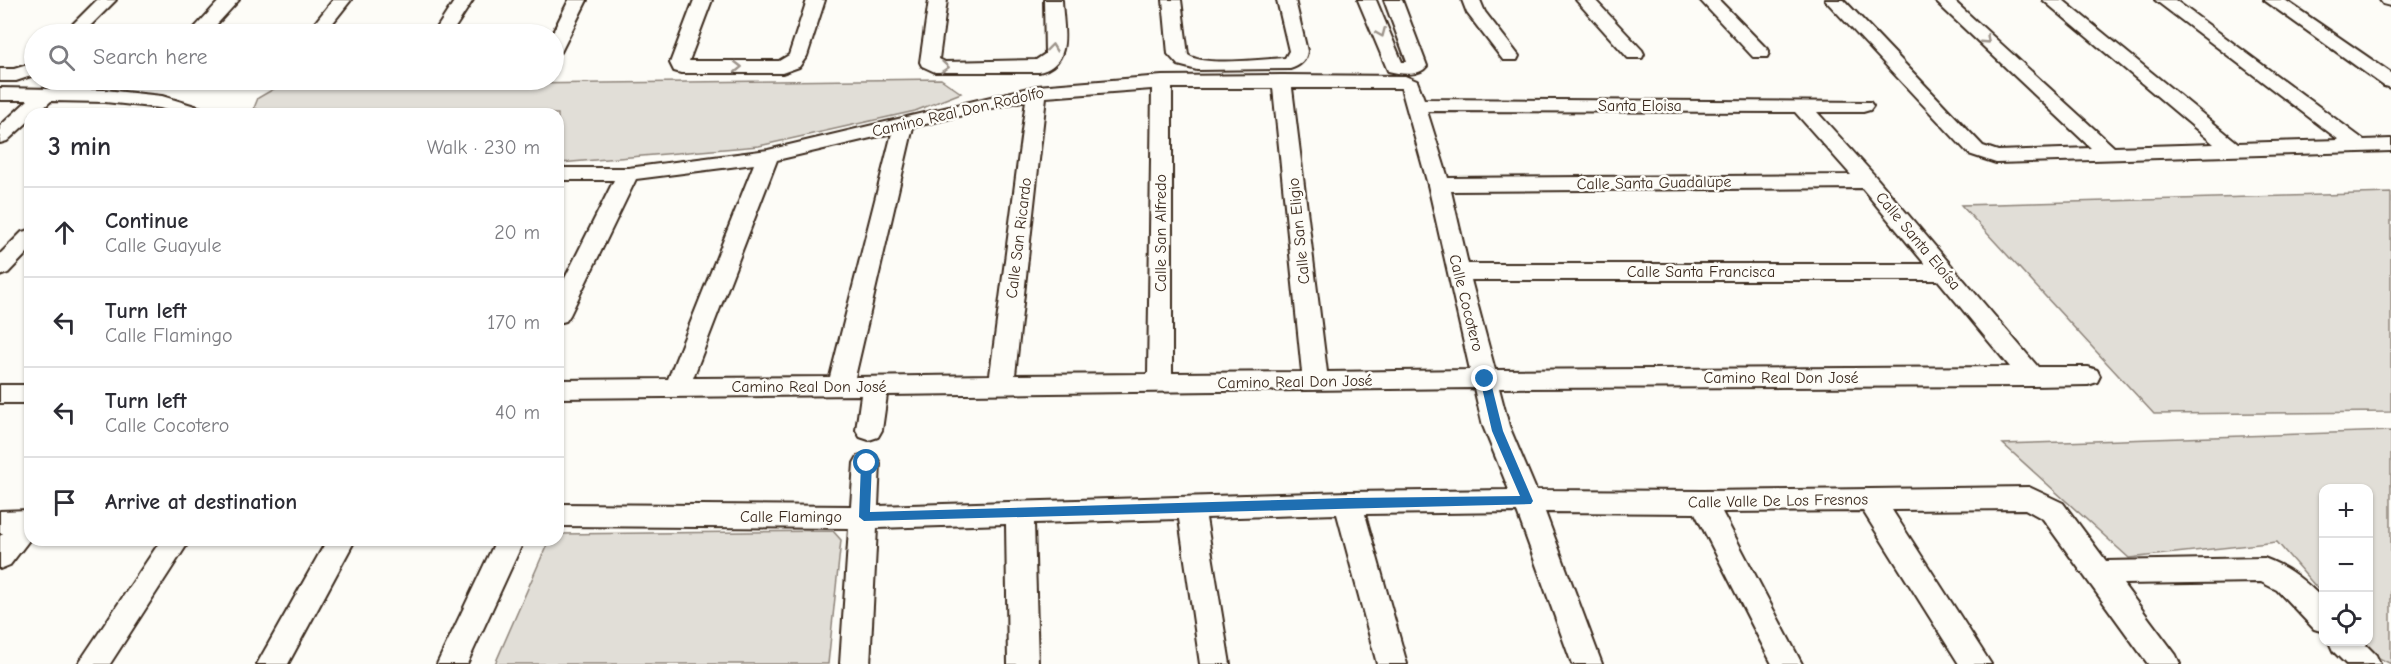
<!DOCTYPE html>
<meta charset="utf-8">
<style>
:root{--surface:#fff;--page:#f2f2f3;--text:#2b2b33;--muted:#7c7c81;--line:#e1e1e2}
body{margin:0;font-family:"Comic Neue",sans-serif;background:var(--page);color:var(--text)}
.controls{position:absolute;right:18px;bottom:18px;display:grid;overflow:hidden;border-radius:12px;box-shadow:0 2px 4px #0004}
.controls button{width:54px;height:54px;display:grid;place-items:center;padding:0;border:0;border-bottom:2px solid var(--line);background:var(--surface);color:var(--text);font:30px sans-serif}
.stop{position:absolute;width:18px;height:18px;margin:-14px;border:4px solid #1f6fb2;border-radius:50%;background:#fff}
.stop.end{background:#1f6fb2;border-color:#fff;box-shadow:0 2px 6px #0008}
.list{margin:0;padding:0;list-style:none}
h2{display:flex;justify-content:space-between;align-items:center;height:78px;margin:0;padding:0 24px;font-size:26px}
h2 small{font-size:20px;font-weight:400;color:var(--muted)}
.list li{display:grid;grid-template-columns:39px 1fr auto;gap:18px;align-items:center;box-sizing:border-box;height:90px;padding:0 24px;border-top:2px solid var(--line)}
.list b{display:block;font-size:22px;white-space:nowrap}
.list p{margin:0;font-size:20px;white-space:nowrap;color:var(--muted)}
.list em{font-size:20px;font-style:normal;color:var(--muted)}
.icon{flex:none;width:33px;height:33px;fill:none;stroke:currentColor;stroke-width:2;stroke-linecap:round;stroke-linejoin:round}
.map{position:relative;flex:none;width:2391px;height:664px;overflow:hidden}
.search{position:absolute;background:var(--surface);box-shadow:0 2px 4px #0004;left:24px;top:24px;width:540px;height:66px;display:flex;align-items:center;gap:15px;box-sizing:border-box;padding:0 21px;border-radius:33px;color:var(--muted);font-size:22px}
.panel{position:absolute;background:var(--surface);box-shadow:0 2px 4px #0004;left:24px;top:108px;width:540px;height:438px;border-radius:18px}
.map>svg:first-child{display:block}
</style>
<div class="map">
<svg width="2391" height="664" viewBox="0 0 2391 664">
<rect width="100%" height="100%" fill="#fdfcf7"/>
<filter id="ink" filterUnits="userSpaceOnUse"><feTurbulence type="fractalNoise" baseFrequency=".0167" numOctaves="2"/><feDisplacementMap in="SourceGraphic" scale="12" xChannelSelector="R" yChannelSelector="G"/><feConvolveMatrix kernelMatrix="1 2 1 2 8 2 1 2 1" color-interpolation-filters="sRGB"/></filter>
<g filter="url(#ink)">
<g fill="#e1ded7" stroke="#8e847a" stroke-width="1.5">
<polygon points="941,79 961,93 915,111 759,146 560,163 558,163 558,114 270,114 254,108 258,98 277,87"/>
<polygon points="2391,193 2391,412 2154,414 1961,205"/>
<polygon points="2391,431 2391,664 2379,658 2364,642 2368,642 2368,488 2324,488 2323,595 2277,542 2129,558 2003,444"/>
<polygon points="833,531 841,540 828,664 495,664 549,540 558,540 558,534"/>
</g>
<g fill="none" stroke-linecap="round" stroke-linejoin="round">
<defs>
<g id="street">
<polygon points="97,0 116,0 82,34 63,34"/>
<polygon points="220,0 239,0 208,34 189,34"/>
<polygon points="333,0 351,0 324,34 306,34"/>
<polygon points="455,0 473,0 451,34 433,34"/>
<polygon points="569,0 587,0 561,52 554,53 554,34 552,34"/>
<polygon points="694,0 712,0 689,61 779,61 789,55 807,0 825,0 807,56 799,67 782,73 681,73 674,71 670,63"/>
<path d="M 929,0 L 947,0 L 939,59 L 945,62 L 1036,60 L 1045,54 L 1044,0 L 1062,0 C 1063,29 1074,63 1039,72 L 935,72 L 922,66 L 920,62 Z"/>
<path d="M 1163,0 L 1181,0 L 1188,55 C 1204,67 1263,59 1285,58 L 1289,51 L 1277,0 L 1295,0 L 1307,51 C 1306,61 1300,66 1290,69 L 1197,70 L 1178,65 L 1168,54 Z"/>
<path d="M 1358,0 L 1376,0 L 1402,62 L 1407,62 L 1384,0 L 1402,0 L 1427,66 C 1419,77 1401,74 1388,71 Z"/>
<polygon points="1462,0 1480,0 1485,12 1519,56 1517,60 1503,60 1467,13"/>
<polygon points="1576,0 1595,0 1642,50 1644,54 1642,58 1628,58"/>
<polygon points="1700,0 1719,0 1767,49 1769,53 1767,57 1753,57"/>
<polygon points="1825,0 1844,0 1983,146 1998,151 2091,148 1934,0 1953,0 2114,147 2214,144 2043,0 2063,0 2238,143 2339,140 2155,0 2175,0 2364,140 2391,139 2391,151 1996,163 1969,154"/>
<polygon points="2264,0 2285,0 2391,73 2391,88 2384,86"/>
<polygon points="2380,0 2391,0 2391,6 2383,4"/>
<polygon points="34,63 34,75 16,81 0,81 0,69 14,69"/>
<path d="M 1282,75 L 1405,76 L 1417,81 L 1424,99 L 1870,102 L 1873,106 L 1870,110 L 1863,112 L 1817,112 L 1875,176 L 2038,367 L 2088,367 L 2097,370 L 2100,376 L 2097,382 L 2088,385 L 2032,386 L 1499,388 L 1509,426 L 1536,490 L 1703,491 L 2029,487 L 2063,503 L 2106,561 L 2264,558 C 2289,567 2305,581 2324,600 L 2324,632 L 2314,629 L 2277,590 L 2261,582 L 2123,584 L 2176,655 L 2180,664 L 2148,664 L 2043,519 L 2025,509 L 1892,510 L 1991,664 L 1959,664 L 1863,511 L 1722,512 L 1802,664 L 1772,664 L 1695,513 L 1545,512 L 1602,664 L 1572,664 L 1517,512 L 1365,514 L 1407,664 L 1377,664 L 1337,514 L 1206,518 L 1230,664 L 1200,664 L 1179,519 L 1034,523 L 1038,664 L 1008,664 L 1006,524 L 877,528 L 870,664 L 840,664 L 849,528 L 558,526 L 558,504 L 851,506 L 854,463 L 858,456 L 867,453 L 876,456 L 880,463 L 878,506 L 1348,492 L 1509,490 L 1483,426 L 1474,388 L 887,395 L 882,430 L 878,437 L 869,440 L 860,437 L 856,430 L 861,395 L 558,398 L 558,380 L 668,379 L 754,164 L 636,179 L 570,315 L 566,321 L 558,323 L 558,292 L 614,180 L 558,180 L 558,168 L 628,168 L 768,150 L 1037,86 L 1162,76 ZM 1172,88 L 1273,88 L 1302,372 L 1172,373 ZM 1292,88 L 1401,88 L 1428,185 L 1470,370 L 1327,372 ZM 1152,89 L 1148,374 L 1015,375 L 1046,97 ZM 1026,100 L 990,375 L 855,377 L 913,127 ZM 1427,111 L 1795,112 L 1851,175 L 1448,178 ZM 892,133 L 830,377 L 693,378 L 777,160 ZM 1862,188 L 1925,264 L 1468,264 L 1451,191 ZM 1471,280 L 1938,280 L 2010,367 L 1495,370 Z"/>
<polygon points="0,88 105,90 162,96 208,110 211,114 180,114 160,108 105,102 51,101 37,114 30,114 30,120 7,141 0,143 0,126 28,100 0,100"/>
<polygon points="30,230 30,250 8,273 0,276 0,254 22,232"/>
<rect x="0" y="385" width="30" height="18"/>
<polygon points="30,510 30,539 10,565 0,569 0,536 3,533 0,533 0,511"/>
<polygon points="161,540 190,540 110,664 78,664"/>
<polygon points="327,540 355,540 288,664 257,664"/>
<polygon points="496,540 524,540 467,664 437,664"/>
<polygon points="2329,642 2363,642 2376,655 2380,664 2346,664 2333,651"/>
</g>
</defs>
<use href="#street" stroke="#3b2a1e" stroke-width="4"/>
<use href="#street" fill="#fdfcf7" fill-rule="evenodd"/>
</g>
<defs><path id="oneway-chevron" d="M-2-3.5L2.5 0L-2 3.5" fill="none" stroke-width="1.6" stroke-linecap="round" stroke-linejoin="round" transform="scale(1.5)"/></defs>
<g stroke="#9c938a">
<use href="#oneway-chevron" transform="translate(1381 33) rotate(67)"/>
<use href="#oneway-chevron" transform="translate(1986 40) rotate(43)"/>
<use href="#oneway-chevron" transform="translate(1052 48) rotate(-83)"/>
<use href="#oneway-chevron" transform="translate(738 67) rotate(-1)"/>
<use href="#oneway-chevron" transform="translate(945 67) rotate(5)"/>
</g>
</g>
<polygon fill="#1f6fb2" points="1485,376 1490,379 1503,431 1533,501 1531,504 864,521 859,517 861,463 867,459 872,463 870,512 1348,498 1520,496 1492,431 1480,379"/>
<g text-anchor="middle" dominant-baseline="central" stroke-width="5" stroke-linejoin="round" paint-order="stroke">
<g font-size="16" fill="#3b2a1e" stroke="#fdfcf7">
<text x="1640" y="106">Santa Eloisa</text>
<text transform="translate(958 112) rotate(-13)">Camino Real Don Rodolfo</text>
<text transform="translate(1654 183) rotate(-1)">Calle Santa Guadalupe</text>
<text transform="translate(1299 231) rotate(-96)">Calle San Eligio</text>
<text transform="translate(1161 233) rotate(-90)">Calle San Alfredo</text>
<text transform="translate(1019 238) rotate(-83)">Calle San Ricardo</text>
<text transform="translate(1918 241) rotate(50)">Calle Santa Eloísa</text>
<text x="1701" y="272">Calle Santa Francisca</text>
<text transform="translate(1466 303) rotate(76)">Calle Cocotero</text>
<text x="1781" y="378">Camino Real Don José</text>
<text transform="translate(1295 382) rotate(-1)">Camino Real Don José</text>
<text x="809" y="387">Camino Real Don José</text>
<text transform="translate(1778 501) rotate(-1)">Calle Valle De Los Fresnos</text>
<text x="791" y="517">Calle Flamingo</text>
</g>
</g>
</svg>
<div class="controls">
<button>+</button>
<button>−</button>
<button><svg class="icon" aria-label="locate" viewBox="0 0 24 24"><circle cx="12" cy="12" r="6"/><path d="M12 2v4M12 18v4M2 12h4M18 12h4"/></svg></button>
</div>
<div class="stop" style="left:867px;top:463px"></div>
<div class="stop end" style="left:1485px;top:379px"></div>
<div class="search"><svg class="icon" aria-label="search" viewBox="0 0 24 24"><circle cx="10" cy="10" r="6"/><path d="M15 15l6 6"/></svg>Search here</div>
<section class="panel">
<h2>3 min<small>Walk · 230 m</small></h2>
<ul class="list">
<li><svg class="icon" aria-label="ahead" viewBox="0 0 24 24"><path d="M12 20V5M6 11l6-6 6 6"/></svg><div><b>Continue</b><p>Calle Guayule</p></div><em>20 m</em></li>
<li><svg class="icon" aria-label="left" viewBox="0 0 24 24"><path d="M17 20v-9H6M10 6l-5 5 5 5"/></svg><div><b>Turn left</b><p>Calle Flamingo</p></div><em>170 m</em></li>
<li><svg class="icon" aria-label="left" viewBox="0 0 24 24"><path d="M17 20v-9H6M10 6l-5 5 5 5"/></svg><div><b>Turn left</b><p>Calle Cocotero</p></div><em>40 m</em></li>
<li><svg class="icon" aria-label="arrive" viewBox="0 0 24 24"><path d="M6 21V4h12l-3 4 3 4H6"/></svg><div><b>Arrive at destination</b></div></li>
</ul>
</section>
</div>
